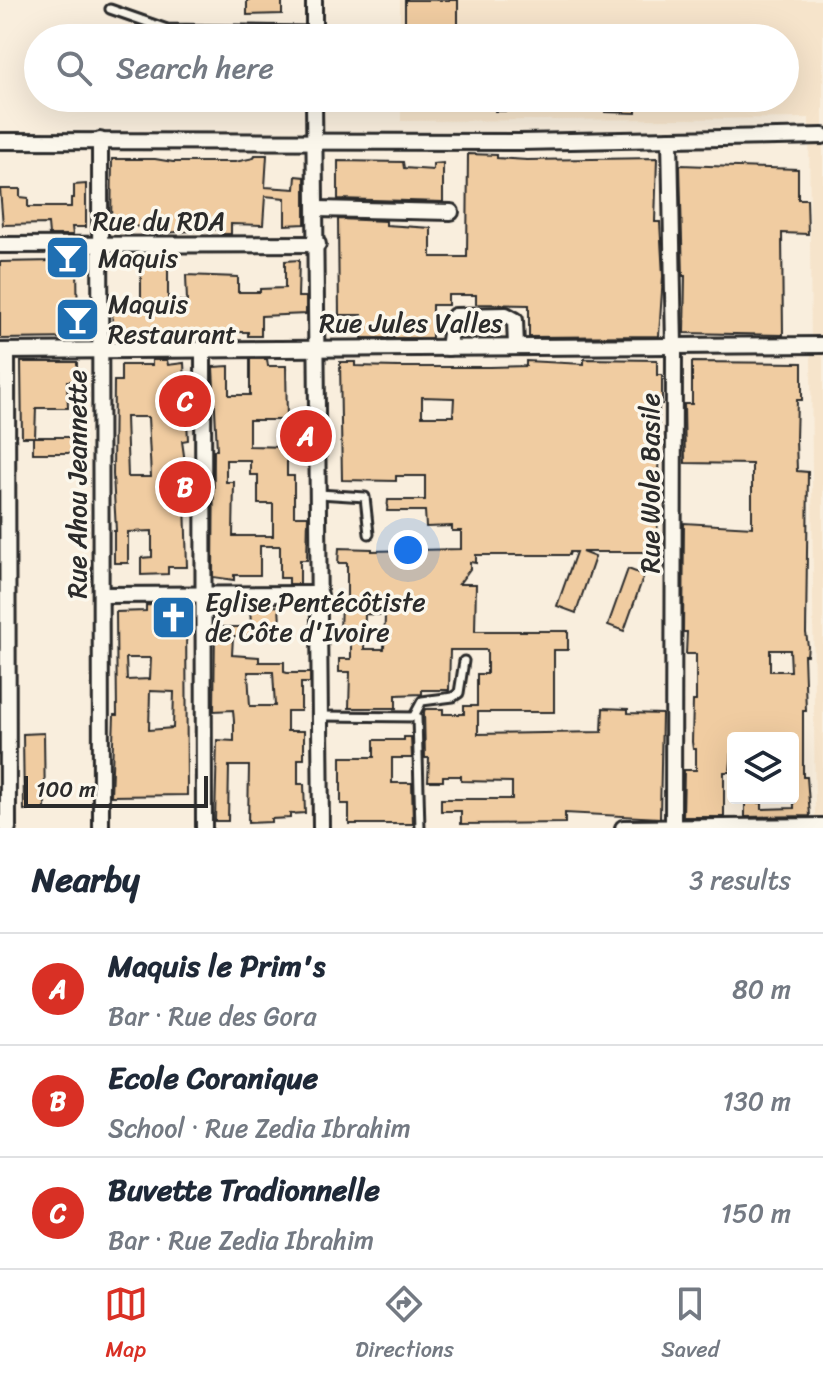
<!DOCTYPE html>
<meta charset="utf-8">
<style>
:root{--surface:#fff;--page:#f6f6f7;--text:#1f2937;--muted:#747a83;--line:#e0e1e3;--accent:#d93025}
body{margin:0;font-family:Sriracha,sans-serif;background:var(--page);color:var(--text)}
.controls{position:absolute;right:24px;bottom:24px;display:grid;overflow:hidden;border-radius:8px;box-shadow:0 8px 32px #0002}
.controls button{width:72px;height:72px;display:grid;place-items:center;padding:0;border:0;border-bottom:2px solid var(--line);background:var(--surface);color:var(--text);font:40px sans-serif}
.scale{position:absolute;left:24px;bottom:20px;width:184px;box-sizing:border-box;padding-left:8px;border:4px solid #2b2b2b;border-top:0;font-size:22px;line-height:28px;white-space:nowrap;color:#2b2b2b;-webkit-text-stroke:6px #fbf7ec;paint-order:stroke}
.you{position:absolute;left:408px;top:550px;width:28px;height:28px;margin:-20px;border:6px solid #fff;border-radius:50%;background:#1a73e8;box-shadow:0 0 0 12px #1a73e833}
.badge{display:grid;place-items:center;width:52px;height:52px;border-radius:50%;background:var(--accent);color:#fff;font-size:26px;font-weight:700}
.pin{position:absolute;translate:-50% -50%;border:4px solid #fff;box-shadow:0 2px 8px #0006}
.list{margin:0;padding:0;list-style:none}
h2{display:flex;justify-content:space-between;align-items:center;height:104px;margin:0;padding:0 32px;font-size:34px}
h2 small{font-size:26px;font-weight:400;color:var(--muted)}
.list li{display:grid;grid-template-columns:52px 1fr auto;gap:24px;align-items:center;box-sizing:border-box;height:112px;padding:0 32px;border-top:2px solid var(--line)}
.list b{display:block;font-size:30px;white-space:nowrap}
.list p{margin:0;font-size:26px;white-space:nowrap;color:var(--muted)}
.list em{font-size:26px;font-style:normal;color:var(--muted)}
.icon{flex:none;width:44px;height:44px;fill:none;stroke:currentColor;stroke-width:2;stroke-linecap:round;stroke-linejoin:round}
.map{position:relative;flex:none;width:823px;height:828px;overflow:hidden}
.search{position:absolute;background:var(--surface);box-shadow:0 8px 32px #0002;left:24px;right:24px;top:24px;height:88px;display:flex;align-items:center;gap:20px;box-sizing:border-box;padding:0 28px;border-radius:44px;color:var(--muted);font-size:30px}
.sheet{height:440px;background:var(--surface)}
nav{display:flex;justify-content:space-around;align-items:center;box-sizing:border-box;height:112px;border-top:2px solid var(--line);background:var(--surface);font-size:22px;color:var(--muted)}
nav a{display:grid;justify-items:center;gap:4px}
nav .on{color:var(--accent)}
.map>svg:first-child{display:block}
</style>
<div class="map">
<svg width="823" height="828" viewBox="0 0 823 828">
<rect width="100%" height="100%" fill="#f9eedd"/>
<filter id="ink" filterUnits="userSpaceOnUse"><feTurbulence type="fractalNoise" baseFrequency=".0125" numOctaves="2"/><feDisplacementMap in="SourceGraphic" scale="16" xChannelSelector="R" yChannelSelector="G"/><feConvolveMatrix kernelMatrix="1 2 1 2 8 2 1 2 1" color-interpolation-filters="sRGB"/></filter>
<g filter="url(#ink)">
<polygon fill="#f6e4cb" points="400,0 823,0 823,828 815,828 809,118 401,121 401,98 785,98 785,38 400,38"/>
<g fill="#f0cca1" stroke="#2b2b2b" stroke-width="2" fill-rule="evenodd">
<polygon points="247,0 282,0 282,14 247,15"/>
<rect x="405" y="0" width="53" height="38"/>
<polygon points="405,98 457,98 457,108 404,108"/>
<rect x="495" y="98" width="35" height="13"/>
<polygon points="551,98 586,98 585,112 550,111"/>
<polygon points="606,98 636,98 636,113 605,112"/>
<polygon points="468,154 497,155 497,158 527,160 657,158 655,222 660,222 663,276 659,336 529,337 529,305 476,304 476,295 448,295 448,305 432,305 432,338 362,338 362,315 339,315 338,219 386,221 386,225 431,228 431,257 467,257"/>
<polygon points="255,155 267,155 265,187 295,189 296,176 305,177 305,224 285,225 285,198 265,196 263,225 231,224 231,234 221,234 221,229 163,233 163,227 111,226 112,159 155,159 173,162 235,162 254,158"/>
<polygon points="338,161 403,162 404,168 433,170 433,164 443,163 443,202 338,199"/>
<polygon points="680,165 798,169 798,199 807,199 808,234 782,233 783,335 684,333 685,276 683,276"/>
<polygon points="86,184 86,227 72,227 73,235 49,235 48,224 3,225 0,189 20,189 20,197 28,198 28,207 71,207 71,198 74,198 74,185"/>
<polygon points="68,256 68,262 77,262 78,338 0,339 0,262 55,261 55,257"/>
<polygon points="299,260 298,297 306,297 306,314 261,316 261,336 248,336 248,332 196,332 196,339 113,340 112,300 141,300 141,263 168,263 168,301 187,301 186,275 238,277 238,292 260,292 260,289 285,288 285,261"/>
<path d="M 250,359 L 267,359 L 268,366 L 286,366 L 287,420 L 249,420 L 249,446 L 287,447 L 287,476 L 294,476 L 294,516 L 308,516 L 307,560 L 300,560 L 300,584 L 289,584 L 289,578 L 280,578 L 280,546 L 260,546 L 260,575 L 234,575 L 234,580 L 213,577 L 214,450 L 217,450 L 213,367 L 229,366 L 229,395 L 250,395 ZM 226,460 L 250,460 L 250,475 L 258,475 L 258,504 L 273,504 L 273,536 L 233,536 L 234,482 L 226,482 Z"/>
<path d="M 584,359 L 657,360 L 657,375 L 662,375 L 662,404 L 659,404 L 657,571 L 647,571 L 647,552 L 582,552 L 595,557 L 576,613 L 557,606 L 576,552 L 570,552 L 569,555 L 476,555 L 476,563 L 470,562 L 470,569 L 459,584 L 476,584 L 475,631 L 568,631 L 568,650 L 554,650 L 554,712 L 478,712 L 478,734 L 602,732 L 603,708 L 628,709 L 628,713 L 662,714 L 660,818 L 565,813 L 565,823 L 461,824 L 461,811 L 441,811 L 441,799 L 512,799 L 512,782 L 461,781 L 461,776 L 443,776 L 443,781 L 428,781 L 429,758 L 425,758 L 424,712 L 425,709 L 443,709 L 443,714 L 464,714 L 464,706 L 477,706 L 477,674 L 487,674 L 487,650 L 450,650 L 449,690 L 422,690 L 422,694 L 396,695 L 396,708 L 349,708 L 350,672 L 339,672 L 339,659 L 351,659 L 351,632 L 340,632 L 341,602 L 347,603 L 347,563 L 338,563 L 339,548 L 372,549 L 372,551 L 461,549 L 461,531 L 452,531 L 452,526 L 426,527 L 425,511 L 387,511 L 388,500 L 425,500 L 425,476 L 396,476 L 396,481 L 342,480 L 340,362 L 355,362 L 355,366 L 398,367 L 490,367 L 526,366 L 526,361 L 584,364 ZM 422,397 L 454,398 L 453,416 L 422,416 ZM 365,614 L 385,615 L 384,649 L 364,649 Z"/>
<path d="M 152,360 L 167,360 L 168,365 L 184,363 L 188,440 L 182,441 L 187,477 L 187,502 L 185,502 L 187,567 L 168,567 L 168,574 L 141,575 L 141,558 L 152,557 L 152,531 L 128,532 L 128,563 L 114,563 L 114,531 L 116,531 L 113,474 L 114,381 L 121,381 L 121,365 L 152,365 ZM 126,417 L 148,417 L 151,477 L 128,477 Z"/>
<polygon points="21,362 77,362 77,381 67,381 68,408 36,408 35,437 77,437 77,453 33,453 33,437 22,437"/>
<path d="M 692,362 L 802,363 L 802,400 L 797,400 L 796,439 L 797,471 L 808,472 L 806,633 L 808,646 L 807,655 L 804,655 L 806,711 L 803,711 L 803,777 L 807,777 L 810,816 L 745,817 L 745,798 L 755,798 L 755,803 L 762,803 L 762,809 L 794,808 L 793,738 L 733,738 L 730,772 L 724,772 L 724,817 L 683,817 L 684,770 L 696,770 L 696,749 L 693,749 L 692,742 L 693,701 L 696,701 L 696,654 L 686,654 L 687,632 L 683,632 L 684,523 L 752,527 L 752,464 L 685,463 L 684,404 L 692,404 ZM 770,650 L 790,650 L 791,671 L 770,671 Z"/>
<polygon points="628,569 644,575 624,631 608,625"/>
<path d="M 146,605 L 186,606 L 187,795 L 111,796 L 114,715 L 117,715 L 116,612 L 146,611 ZM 126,658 L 151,658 L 150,679 L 127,680 ZM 150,691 L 174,692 L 173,728 L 149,730 Z"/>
<polygon points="279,606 280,624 251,625 250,607"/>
<path d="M 215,627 L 264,627 L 264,635 L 233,636 L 232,655 L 259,657 L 259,662 L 284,662 L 284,672 L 287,673 L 310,673 L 310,683 L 301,683 L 301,711 L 287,711 L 287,731 L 304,731 L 304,759 L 298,759 L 298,784 L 304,784 L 305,813 L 290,814 L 290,818 L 271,819 L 271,822 L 248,823 L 249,766 L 229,766 L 228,821 L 215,821 L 217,740 L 234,741 L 234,721 L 233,710 L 214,711 ZM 248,672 L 273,672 L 275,706 L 250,706 Z"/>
<polygon points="44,733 45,810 24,810 23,734"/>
<polygon points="404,737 411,737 412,758 392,758 392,783 412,783 413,824 349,824 349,804 341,804 341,757 374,757 374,740 404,740"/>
</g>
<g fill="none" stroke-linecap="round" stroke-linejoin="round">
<defs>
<g id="lane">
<polyline points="110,9 167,29 313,31"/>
<polyline points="319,494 365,497 369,534"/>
<polyline points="320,716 417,717 420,828"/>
<polyline points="414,716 422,701 453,697 459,693 464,661"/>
</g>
<g id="street">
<polyline points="314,38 314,0"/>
<polyline points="314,98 321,828"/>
<polyline points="670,139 674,346 673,828"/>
<polyline points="100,140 101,828"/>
<polyline points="0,141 520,142 823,136"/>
<polyline points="317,209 451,212"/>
<polyline points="0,245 318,244"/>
<polyline points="448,348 451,326 455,316 506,315 515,320 516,347"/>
<polyline points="203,350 204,828"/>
<polyline points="0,351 823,345"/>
<polyline points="7,351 8,828"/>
<polyline points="101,595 320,594"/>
<polyline points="623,828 823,826"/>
</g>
</defs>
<use href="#lane" stroke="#2b2b2b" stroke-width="13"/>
<use href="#street" stroke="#2b2b2b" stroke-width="20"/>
<use href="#lane" stroke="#fbf7ec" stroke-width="7"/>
<use href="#street" stroke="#fbf7ec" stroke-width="14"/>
</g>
</g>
<defs>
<symbol id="bar-square" viewBox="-11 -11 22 22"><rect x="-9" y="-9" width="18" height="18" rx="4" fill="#1f6fb2" stroke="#fbf7ec"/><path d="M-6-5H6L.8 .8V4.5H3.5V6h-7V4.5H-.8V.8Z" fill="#fff"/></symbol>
<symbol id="church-square" viewBox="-11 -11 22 22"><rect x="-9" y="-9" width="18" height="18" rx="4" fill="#1f6fb2" stroke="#fbf7ec"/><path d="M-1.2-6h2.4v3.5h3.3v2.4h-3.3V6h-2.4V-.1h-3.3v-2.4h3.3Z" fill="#fff"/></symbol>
</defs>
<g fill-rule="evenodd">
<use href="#bar-square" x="42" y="232" width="51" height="51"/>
<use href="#bar-square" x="52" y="294" width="51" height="51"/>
<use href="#church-square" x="148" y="592" width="51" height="51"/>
</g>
<g text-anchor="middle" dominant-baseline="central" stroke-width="7" stroke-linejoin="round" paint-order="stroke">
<g font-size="26" fill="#2b2b2b" stroke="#fbf7ec">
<text x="159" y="221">Rue du RDA</text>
<text x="411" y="323">Rue Jules Valles</text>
<text transform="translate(650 483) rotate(-90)">Rue Wole Basile</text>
<text transform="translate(77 484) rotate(-90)">Rue Ahou Jeannette</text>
</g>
<g font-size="26" fill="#2b2b2b" stroke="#fbf7ec" text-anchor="start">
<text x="98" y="258">Maquis</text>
<text x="108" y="304">Maquis<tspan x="108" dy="30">Restaurant</tspan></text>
<text x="205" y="602">Eglise Pentécôtiste<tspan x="205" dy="30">de Côte d'Ivoire</tspan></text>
</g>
</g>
</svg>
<div class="controls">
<button><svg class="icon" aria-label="layers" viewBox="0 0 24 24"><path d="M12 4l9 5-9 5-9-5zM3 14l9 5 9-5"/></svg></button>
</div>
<div class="scale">100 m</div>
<div class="you"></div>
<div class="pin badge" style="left:306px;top:436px">A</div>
<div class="pin badge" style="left:185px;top:487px">B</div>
<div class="pin badge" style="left:185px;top:401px">C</div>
<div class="search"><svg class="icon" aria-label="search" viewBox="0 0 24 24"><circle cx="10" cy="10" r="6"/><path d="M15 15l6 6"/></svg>Search here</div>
</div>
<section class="sheet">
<h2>Nearby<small>3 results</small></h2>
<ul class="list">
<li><span class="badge">A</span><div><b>Maquis le Prim's</b><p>Bar · Rue des Gora</p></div><em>80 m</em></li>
<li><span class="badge">B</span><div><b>Ecole Coranique</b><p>School · Rue Zedia Ibrahim</p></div><em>130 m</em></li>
<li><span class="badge">C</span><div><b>Buvette Tradionnelle</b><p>Bar · Rue Zedia Ibrahim</p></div><em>150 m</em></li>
</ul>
</section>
<nav>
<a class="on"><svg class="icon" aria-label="map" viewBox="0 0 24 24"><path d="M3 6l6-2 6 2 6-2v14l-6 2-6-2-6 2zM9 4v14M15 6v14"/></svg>Map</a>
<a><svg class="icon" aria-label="directions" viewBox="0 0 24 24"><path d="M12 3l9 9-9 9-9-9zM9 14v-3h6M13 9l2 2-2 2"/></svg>Directions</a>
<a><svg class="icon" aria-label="saved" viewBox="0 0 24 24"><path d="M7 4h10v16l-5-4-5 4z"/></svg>Saved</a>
</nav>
